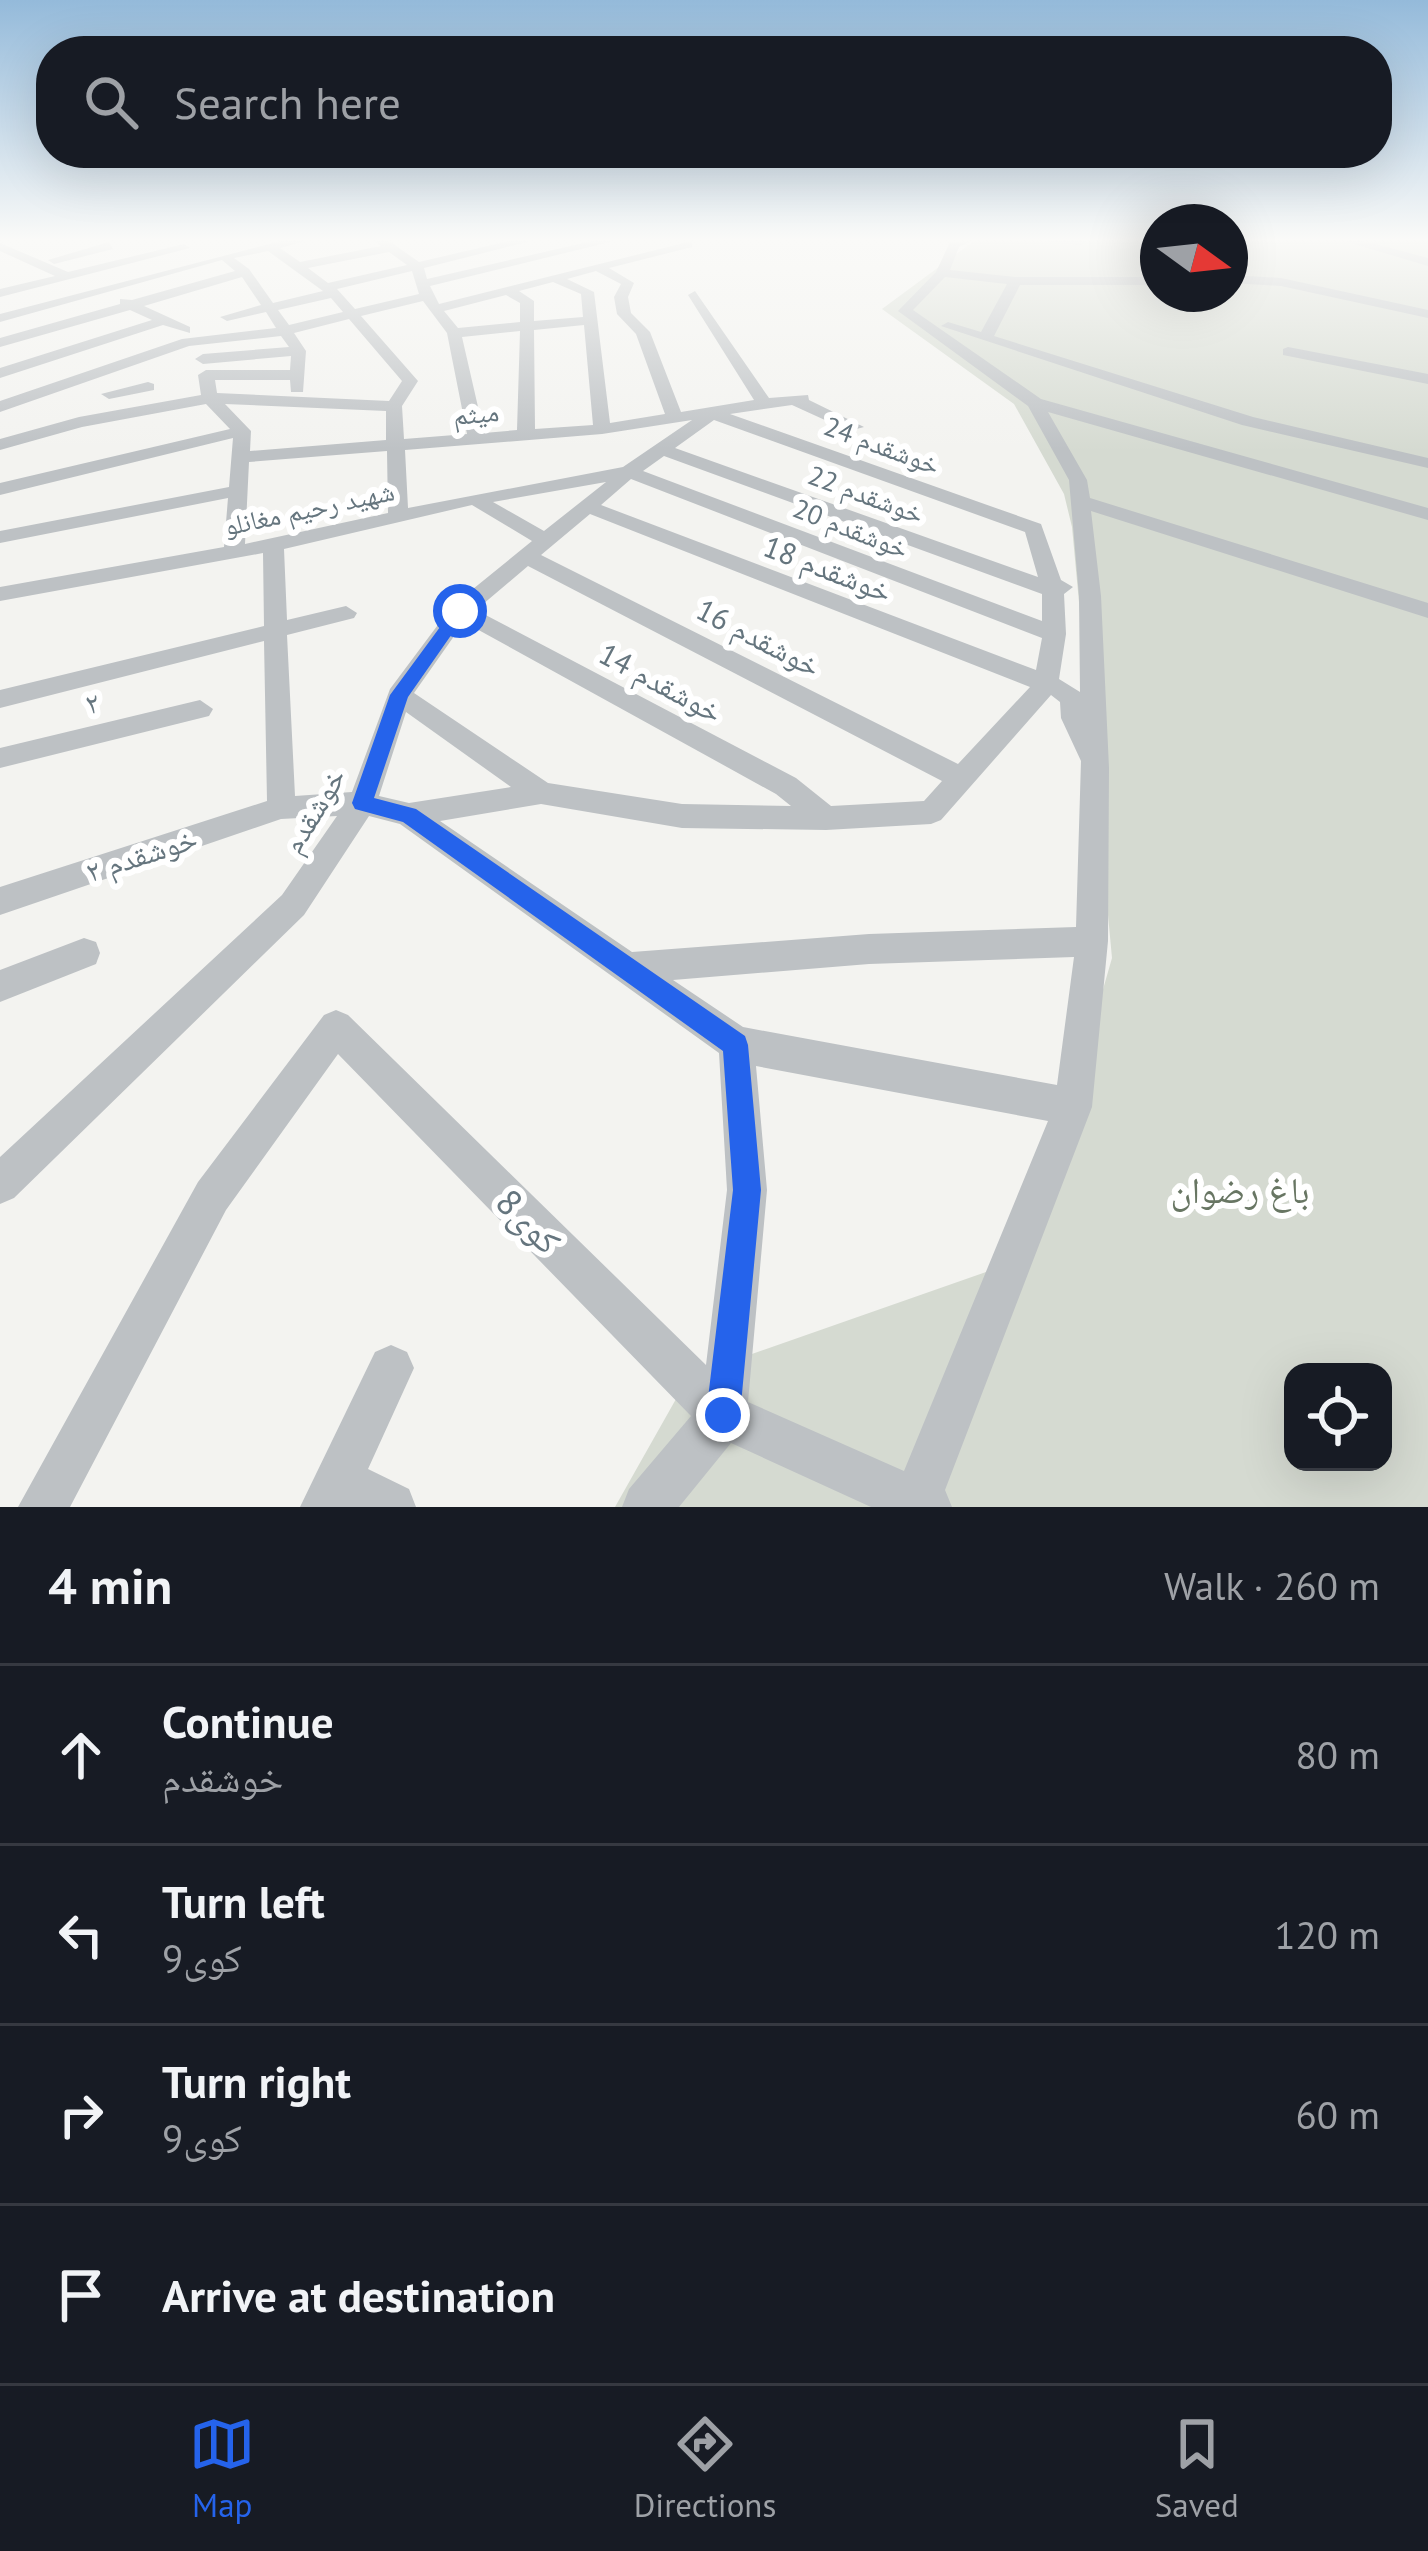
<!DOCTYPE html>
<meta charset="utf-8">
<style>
:root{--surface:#171b24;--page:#20242c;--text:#f1f3f6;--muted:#9ea1a6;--line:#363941;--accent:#2563eb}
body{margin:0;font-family:"PT Sans","Noto Naskh Arabic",sans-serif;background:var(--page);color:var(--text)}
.controls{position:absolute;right:36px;bottom:36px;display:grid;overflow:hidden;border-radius:24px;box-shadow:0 12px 48px #0002}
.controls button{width:108px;height:108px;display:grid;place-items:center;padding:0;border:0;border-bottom:3px solid var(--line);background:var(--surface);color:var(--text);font:60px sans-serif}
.compass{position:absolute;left:1140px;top:204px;width:108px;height:108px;border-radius:50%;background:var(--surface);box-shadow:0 12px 48px #0002;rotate:105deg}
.stop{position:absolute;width:36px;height:36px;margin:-27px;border:9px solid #2563eb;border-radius:50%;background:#fff}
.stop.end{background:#2563eb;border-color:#fff;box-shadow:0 3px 12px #0008}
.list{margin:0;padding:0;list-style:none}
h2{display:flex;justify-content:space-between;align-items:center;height:156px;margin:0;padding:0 48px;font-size:51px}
h2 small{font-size:39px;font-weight:400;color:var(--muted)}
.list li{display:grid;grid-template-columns:78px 1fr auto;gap:36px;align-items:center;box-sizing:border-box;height:180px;padding:0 48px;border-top:3px solid var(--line)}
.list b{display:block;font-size:45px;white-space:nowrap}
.list p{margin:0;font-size:39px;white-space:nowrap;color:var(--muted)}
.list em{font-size:39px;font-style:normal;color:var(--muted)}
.icon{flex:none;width:66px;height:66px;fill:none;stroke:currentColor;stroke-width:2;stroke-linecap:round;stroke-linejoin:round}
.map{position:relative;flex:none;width:1428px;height:1507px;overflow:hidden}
.search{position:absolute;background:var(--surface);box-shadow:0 12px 48px #0002;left:36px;right:36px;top:36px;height:132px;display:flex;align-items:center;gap:30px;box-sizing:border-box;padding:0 42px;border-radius:48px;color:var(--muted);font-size:45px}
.sheet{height:876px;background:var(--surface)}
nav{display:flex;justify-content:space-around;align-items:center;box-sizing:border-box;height:168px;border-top:3px solid var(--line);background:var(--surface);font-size:33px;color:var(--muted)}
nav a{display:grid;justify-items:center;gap:6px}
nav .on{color:var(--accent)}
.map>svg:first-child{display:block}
</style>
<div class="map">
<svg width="1428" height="1507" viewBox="0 0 1428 1507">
<rect width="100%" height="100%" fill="#f3f3f0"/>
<path fill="#d5dad1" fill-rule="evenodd" d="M 974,241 L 1158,241 L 1158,294 L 1230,294 L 1230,241 L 1428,241 L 1428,1507 L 615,1507 L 689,1376 L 1026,1258 L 1112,958 L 1072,527 L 1064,494 L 1014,404 L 882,309 ZM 1293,1372 L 1383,1372 L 1383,1462 L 1293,1462 Z"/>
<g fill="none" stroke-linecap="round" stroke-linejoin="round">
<g fill="#bdc1c4" fill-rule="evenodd">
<path d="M 281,241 L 305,241 L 280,248 L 300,262 L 381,246 L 375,241 L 389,241 L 419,262 L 509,241 L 531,241 L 424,268 L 427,279 L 592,241 L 614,241 L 430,286 L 439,304 L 692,241 L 692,247 L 609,268 L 634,283 L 628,297 L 631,313 L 650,332 L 681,412 L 754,400 L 688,295 L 695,291 L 769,398 L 808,395 L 809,400 L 864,427 L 849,431 L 792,405 L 730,414 L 1041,524 L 1061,580 L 1073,587 L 1064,594 L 1066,634 L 1059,679 L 1080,692 L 1079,596 L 1069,480 L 1028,406 L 898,311 L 936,272 L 950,242 L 971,241 L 959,247 L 950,270 L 1015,277 L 1158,277 L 1158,285 L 1020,285 L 994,336 L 1253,417 L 1428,458 L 1428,468 L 1242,425 L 941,326 L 948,322 L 981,332 L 1007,284 L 945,277 L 913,310 L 1041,399 L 1428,508 L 1428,520 L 1048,412 L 1087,480 L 1090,498 L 1428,603 L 1428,618 L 1091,511 L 1101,596 L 1109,768 L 1108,941 L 1092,1107 L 945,1490 L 952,1507 L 871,1507 L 731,1443 L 679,1507 L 622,1507 L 629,1489 L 691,1416 L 338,1054 L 226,1210 L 70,1507 L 18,1507 L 198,1182 L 324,1015 L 336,1010 L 348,1015 L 706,1365 L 727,1190 L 719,1053 L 400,824 L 369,816 L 304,915 L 14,1198 L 0,1204 L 0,1157 L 282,895 L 337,816 L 281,819 L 0,915 L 0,887 L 267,801 L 264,641 L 0,708 L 0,690 L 264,626 L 263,553 L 0,601 L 0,587 L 224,547 L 228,498 L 0,543 L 0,531 L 229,487 L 233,438 L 0,495 L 0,483 L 230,429 L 206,404 L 82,427 L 0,450 L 0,439 L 79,417 L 201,395 L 198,375 L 206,370 L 290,370 L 291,356 L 203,364 L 195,359 L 203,354 L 289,347 L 281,336 L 189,346 L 0,412 L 0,401 L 182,339 L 276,328 L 266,312 L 227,321 L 220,317 L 261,305 L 242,277 L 144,306 L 190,327 L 190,333 L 163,325 L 0,378 L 0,368 L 152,320 L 130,310 L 0,347 L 0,338 L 120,304 L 120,299 L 132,300 L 235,271 L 222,260 L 0,322 L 0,314 ZM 268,251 L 323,291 L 273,303 L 249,269 L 234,258 ZM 389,252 L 407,265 L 328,283 L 308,268 ZM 412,271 L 419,294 L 355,309 L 337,289 ZM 596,271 L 621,284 L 614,297 L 617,314 L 636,334 L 665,414 L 610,423 L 594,292 L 567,279 ZM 553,282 L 581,294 L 583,317 L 534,321 L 534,301 L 519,291 ZM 506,295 L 520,303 L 520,322 L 458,328 L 444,311 ZM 331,298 L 343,312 L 289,325 L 278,310 ZM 423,301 L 447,333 L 467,434 L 404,439 L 402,406 L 418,381 L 361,316 ZM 349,319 L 402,381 L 389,401 L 217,393 L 215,380 L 290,380 L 291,392 L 303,392 L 306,351 L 294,333 ZM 584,325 L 593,425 L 535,429 L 534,330 ZM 520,331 L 517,430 L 484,433 L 462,337 ZM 225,404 L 386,411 L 386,440 L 250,451 L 251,431 ZM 692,420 L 623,467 L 408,508 L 405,450 L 602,434 ZM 714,420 L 1025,532 L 1038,577 L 675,448 ZM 387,451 L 388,513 L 245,544 L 249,462 ZM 664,456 L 1042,594 L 1042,621 L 643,471 ZM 631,479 L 1042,638 L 1036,670 L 601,505 ZM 606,482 L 544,531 L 493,502 ZM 472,505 L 532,541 L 452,606 L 390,689 L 352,792 L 295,796 L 287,635 L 354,618 L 357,613 L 346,606 L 287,620 L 284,549 ZM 590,514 L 1030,687 L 958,764 L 541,555 ZM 528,566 L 942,781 L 924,801 L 831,806 L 796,778 L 476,610 ZM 464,622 L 776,794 L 791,806 L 682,804 L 548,783 L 414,693 ZM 1051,695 L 1060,702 L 1061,718 L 1081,761 L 1076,927 L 869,934 L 632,952 L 440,821 L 541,804 L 682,828 L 826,830 L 931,824 L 941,820 ZM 406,712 L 511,787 L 409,803 L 379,796 ZM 1074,957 L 1057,1085 L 743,1027 L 673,980 L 869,964 ZM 756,1066 L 1048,1121 L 904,1471 L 748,1402 L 767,1190 Z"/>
<polygon points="1040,241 1087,241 1081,245"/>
<polygon points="1344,241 1364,241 1428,258 1428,266"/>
<polygon points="109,242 113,249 54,264 48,260"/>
<polygon points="0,243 68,272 184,244 190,248 0,297 0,289 55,276 0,251"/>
<polygon points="1230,275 1281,278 1428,310 1428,318 1281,286 1230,283"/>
<polygon points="1288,347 1428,374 1428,384 1283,355 1283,349"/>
<polygon points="148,382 154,384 154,390 109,399 101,394"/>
<polygon points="200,700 213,709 209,716 0,768 0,748"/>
<polygon points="84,938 96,942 100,953 96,964 0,1002 0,970"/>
<polygon points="391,1345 407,1352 414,1368 368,1469 409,1489 416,1507 300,1507 375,1352"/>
</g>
</g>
<linearGradient id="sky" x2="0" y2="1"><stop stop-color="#94bada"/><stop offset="0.53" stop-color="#fafaf8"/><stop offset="1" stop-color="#fafaf8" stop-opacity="0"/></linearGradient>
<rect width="1428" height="452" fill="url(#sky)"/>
<polygon fill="#2563eb" points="454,608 468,611 408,697 374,798 416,809 745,1036 748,1045 761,1190 740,1415 735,1427 723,1432 711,1427 706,1415 733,1190 723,1051 403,822 355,809 352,803 390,695"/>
<g text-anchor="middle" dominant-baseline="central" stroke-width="12" stroke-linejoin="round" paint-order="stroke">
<g font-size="27" fill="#65757e" stroke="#fff">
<text transform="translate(476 413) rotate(-5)">میثم</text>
<text transform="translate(882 445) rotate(20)">خوشقدم 24</text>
<text transform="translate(866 494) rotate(20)">خوشقدم 22</text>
<text transform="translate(309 508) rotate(-12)">شهید رحیم مغانلو</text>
<text transform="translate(851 528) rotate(21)">خوشقدم 20</text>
</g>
<g font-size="30" fill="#65757e" stroke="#fff">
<text transform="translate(828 568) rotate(21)">خوشقدم 18</text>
<text transform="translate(759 637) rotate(27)">خوشقدم 16</text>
<text transform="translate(661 682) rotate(28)">خوشقدم 14</text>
<text transform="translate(92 702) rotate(-14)">۲</text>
<text transform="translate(313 810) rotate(-59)">خوشقدم</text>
<text transform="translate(141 854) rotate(-18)">۲ خوشقدم</text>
</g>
<g font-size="36" fill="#687663" stroke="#fff">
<text x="1240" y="1189">باغ رضوان</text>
</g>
<g font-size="36" fill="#65757e" stroke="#fff">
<text transform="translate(529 1221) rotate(45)">کوی8</text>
</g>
</g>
</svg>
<div class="controls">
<button><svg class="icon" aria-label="locate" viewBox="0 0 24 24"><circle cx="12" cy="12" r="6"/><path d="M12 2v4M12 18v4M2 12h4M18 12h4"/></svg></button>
</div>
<svg class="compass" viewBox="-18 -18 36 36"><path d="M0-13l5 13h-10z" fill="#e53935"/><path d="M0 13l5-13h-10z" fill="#9ea1a6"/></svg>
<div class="stop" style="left:460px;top:611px"></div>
<div class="stop end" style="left:723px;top:1415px"></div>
<div class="search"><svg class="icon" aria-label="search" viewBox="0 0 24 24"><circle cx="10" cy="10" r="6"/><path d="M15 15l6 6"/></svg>Search here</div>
</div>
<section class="sheet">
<h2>4 min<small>Walk · 260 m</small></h2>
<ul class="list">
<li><svg class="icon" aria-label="ahead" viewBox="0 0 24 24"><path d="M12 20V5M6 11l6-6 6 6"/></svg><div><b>Continue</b><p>خوشقدم</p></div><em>80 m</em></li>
<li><svg class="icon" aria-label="left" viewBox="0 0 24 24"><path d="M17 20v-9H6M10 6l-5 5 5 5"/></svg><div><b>Turn left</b><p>کوی9</p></div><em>120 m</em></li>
<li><svg class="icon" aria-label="right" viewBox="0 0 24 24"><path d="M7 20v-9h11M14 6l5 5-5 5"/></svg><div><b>Turn right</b><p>کوی9</p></div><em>60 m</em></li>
<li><svg class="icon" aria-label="arrive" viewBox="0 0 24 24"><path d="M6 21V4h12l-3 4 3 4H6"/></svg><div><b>Arrive at destination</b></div></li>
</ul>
</section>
<nav>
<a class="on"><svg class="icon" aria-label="map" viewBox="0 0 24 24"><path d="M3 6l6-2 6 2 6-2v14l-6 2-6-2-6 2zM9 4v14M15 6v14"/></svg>Map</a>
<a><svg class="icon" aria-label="directions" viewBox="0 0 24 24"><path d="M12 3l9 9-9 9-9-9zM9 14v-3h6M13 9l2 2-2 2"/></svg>Directions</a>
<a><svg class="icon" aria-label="saved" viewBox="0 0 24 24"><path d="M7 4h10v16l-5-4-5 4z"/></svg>Saved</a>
</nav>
